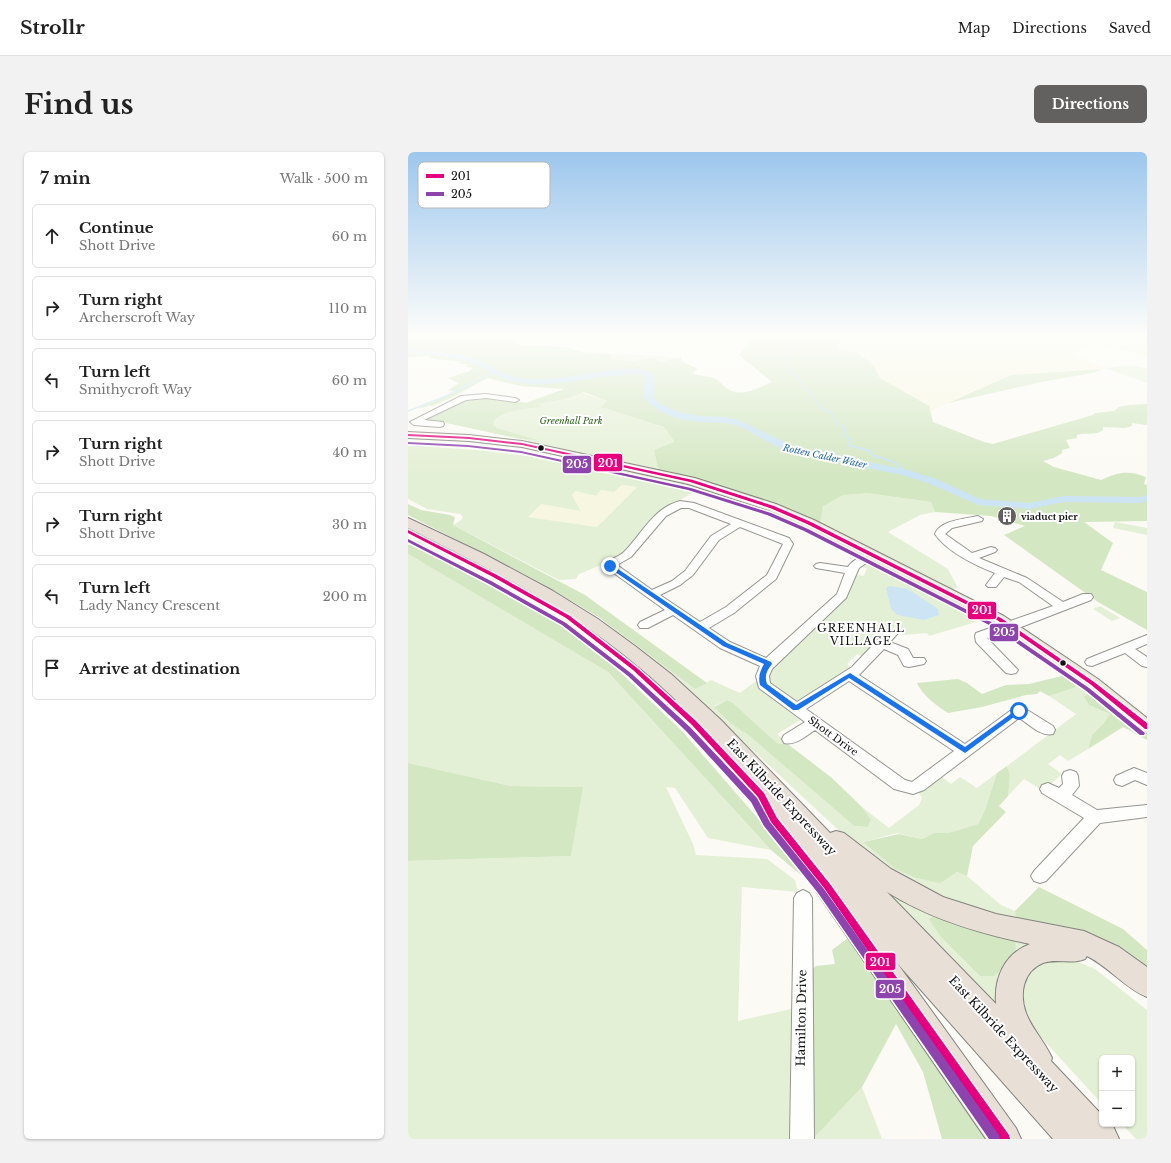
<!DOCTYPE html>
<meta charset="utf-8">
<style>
:root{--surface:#fff;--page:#f2f2f2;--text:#222;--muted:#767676;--line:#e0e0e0;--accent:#62615f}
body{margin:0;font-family:"Libre Baskerville",serif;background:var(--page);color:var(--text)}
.controls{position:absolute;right:12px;bottom:12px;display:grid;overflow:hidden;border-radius:6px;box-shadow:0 1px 3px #0004}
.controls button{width:36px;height:36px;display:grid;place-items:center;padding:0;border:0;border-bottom:1px solid var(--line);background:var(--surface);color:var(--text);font:20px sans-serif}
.stop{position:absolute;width:12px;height:12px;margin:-9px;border:3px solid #1a73e8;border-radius:50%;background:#fff}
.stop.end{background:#1a73e8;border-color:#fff;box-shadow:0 1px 4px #0008}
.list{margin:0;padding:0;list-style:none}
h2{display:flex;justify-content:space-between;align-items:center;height:52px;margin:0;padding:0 16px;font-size:17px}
h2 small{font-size:13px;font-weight:400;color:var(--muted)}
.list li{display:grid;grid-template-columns:26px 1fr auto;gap:12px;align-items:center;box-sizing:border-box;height:64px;margin:0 8px 8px;padding:0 8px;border:1px solid var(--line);border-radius:6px}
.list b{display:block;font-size:15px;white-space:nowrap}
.list p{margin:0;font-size:13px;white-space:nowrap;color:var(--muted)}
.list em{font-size:13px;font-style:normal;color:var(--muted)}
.icon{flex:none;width:22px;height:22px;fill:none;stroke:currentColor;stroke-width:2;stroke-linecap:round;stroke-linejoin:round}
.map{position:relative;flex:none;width:739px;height:987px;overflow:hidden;border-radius:6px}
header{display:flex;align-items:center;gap:24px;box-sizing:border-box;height:56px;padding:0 20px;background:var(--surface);border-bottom:1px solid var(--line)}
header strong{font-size:19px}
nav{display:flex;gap:22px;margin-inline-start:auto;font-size:14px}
.intro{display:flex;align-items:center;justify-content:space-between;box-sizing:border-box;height:96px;padding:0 24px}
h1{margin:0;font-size:28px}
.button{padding:10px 18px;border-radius:6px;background:var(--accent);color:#fff;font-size:14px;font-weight:700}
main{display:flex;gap:24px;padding:0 24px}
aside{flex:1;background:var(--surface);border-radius:6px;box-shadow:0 1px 3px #0004}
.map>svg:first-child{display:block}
</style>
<header>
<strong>Strollr</strong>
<nav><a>Map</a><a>Directions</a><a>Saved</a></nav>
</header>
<div class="intro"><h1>Find us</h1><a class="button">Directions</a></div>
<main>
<aside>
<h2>7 min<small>Walk · 500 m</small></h2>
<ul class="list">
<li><svg class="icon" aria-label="ahead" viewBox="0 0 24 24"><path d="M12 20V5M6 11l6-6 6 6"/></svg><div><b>Continue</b><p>Shott Drive</p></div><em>60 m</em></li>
<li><svg class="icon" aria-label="right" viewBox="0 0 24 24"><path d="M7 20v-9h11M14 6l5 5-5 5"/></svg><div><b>Turn right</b><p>Archerscroft Way</p></div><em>110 m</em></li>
<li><svg class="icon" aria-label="left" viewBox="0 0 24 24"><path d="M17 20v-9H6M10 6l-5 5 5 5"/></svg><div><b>Turn left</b><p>Smithycroft Way</p></div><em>60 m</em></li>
<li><svg class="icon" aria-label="right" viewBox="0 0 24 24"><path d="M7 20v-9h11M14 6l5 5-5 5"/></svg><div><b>Turn right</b><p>Shott Drive</p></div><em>40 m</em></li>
<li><svg class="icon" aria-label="right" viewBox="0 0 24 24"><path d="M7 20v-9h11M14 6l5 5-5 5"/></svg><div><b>Turn right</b><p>Shott Drive</p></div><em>30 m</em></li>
<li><svg class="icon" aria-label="left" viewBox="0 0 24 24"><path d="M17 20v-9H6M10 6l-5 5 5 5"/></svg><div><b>Turn left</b><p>Lady Nancy Crescent</p></div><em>200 m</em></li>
<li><svg class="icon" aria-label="arrive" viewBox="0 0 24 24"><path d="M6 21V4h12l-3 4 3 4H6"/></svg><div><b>Arrive at destination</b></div></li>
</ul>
</aside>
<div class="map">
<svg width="739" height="987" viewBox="0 0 739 987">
<rect width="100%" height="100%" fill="#fbfaf4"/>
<g fill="#f7f6e1">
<polygon points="435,184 739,184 739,205 689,192 662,202 698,216 603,223 555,243 522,260 521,254 472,226 465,213 429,196"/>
<polygon points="214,333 229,335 189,375 119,365 133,352 173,358 164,343 167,339 188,344 193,338 206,340"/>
</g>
<g fill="#e4f0d5" fill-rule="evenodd">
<polygon points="202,202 256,204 267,206 255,210 244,206 225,209 202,207 204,205"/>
<polygon points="720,213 739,216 739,231 698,216"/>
<polygon points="160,236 199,249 194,255 458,341 523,350 527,360 512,363 480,380 540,417 550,436 542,438 381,358 129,293 119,288 34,270 81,246 118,251"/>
<path d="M 0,293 L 80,299 L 161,309 L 269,329 L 303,339 L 374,362 L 383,370 L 290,338 L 268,350 L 269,351 L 213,405 L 171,422 L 168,427 L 151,428 L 45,373 L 53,368 L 55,365 L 52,362 L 19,357 L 0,347 ZM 214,333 L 229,335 L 189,375 L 120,365 L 133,352 L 173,359 L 164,343 L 167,339 L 188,344 L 193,338 L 206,340 Z"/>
<polygon points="707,370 739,376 739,383 705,376"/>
<polygon points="0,402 200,520 363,698 300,686 267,636 258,635 285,692 288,703 359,707 387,728 390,740 334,735 330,869 383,857 382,987 0,987 0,709 163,704 174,635 103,634 0,611"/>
<polygon points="462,412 474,415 578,467 521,484 519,481 496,483 482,478 456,505 449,502 439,512 443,516 438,520 394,547 387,549 362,532 360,520 363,515 435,449 440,443 449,423 456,424 459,416 453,415"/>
<polygon points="692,454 712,466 704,469 685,457"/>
<polygon points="192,466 287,537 303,528 332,541 348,529 356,541 392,568 369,582 382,592 369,591 325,551 319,548 306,554 323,572 339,582 446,674 460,675 463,669 454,655 481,676 511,653 514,646 511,641 534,625 543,632 552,625 569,636 589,621 577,658 570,672 540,681 526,681 514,687 489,681 455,690 486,716 549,720 559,724 593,753 607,759 608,769 549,753 495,728 439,686 326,581 324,581"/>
<polygon points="677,531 685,538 702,562 695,572 684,583 680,597 660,609 652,603 640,612 654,622 635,639 616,627 600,644 602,624 599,614 668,562 641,544"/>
<polygon points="463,724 603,781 628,794 598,863"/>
<polygon points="657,808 673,811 687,817 739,858 739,987 728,987 714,972 724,972 724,906 694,906 694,952 631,883 619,864 613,837 621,822 630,813"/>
<polygon points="454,935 474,987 405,987"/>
</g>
<g fill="#d4e7c3">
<path d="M 0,184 L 67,184 L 102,189 L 113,193 L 157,195 L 174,200 L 202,202 L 204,205 L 203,207 L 225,209 L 244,206 L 255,210 L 267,206 L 273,206 L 273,209 L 290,217 L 284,221 C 292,225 298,223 305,226 C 311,228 315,234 320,237 C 334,246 350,236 364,230 L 331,203 L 342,188 L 358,184 L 435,184 L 429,196 L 450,201 L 465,213 L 472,226 L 521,254 L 525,270 L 576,290 L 585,292 L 685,263 L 687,261 L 706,259 L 711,255 L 721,253 L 739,252 L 739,273 L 724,271 L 724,274 L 717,276 L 695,275 L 695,278 C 688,284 678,280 669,283 L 669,286 L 658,288 L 662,296 L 654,298 L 654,301 L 646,306 L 635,309 L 646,315 L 693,328 C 709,320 722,318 738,325 L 736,332 L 739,333 L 739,369 L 676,370 L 705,391 L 693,418 L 739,440 L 739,478 L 690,450 L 596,383 L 617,374 L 583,364 L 527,360 L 523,350 L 458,341 L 435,343 L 415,354 L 412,371 L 251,319 L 246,298 L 267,290 L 256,275 L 193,255 L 199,249 L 176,240 L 157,247 L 128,252 L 132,253 L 132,255 C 121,256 85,259 85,273 L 89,276 L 129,288 L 113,287 L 34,270 L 12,268 L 55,248 L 81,246 L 118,251 L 156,237 L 113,234 L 79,226 L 43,246 L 24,254 L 22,253 L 14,256 L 11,256 L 47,240 L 40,238 L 51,231 L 40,226 L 62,219 L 65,216 L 59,215 L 59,212 L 53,212 L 50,209 L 25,207 L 20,204 L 0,205 Z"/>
<polygon points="693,217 691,219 684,221 634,230 540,251 603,223"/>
<polygon points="0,352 13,358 42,363 47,365 45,373 177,443 299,531 287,537 192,466 131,430 0,363"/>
<polygon points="9,389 134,460 195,504 273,578 396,719 393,723 363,698 200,520 0,402 0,393"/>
<path d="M 647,510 L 677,532 L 641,544 L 632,539 L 629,542 L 618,543 L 574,555 L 540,561 C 530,555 514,543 509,531 L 550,527 L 559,531 L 574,542 L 598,533 L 621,532 L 658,523 Z"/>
<polygon points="685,538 739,580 739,588 715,575 680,597 684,583 695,572 702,562 681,553 676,545"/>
<polygon points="319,548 325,551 369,591 381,593 424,626 454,655 463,668 460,675 446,674 339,582 323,572 306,555"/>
<polygon points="0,611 103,634 175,635 163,704 0,709"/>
<polygon points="599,614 602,624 600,644 591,654 598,660 565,694 559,724 549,720 532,731 508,726 486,716 455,690 491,682 514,687 526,681 540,681 570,672 577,658 589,621"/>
<polygon points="631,735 715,777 739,798 739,816 608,769 607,759"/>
<polygon points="527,763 607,786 608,802 598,813 586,824 572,824 532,784 521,767"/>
<polygon points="444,783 585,987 534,987 515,920 488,872 454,935 405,987 399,822 408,814 427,812 424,798"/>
</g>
<polygon fill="#cce4f4" points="482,434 500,437 530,457 531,463 516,468 489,463 483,457 478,436"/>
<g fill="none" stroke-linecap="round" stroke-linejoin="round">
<g stroke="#cce4f4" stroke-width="1.5">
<polyline points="379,201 380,190 401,189 411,186 408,184"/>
<polyline points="379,205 378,218 390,224 395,236 401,240 413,256 425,262 426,268 435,275"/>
<polyline points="0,259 38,244 86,220"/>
</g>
<path stroke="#cce4f4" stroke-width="2" d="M 434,274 L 437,277 L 437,284 L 443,288 L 440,293 L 462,299 L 464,303 C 474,307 492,309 496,320"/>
<path fill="#cce4f4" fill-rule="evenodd" d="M 0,196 C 22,199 45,200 66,206 C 80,211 92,223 107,225 C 137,231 166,223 195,219 C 206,218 237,214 245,222 L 245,245 L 252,252 L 271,260 L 292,264 L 317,265 L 330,268 L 387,295 L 500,318 L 528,327 L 572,347 L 622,351 L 655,344 L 731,345 L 739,343 L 739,349 L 731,351 L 655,350 L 622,357 L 570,353 L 520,331 L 494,323 L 381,300 C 361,293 344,278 324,272 C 315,270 305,271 296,270 C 275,269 249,263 235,245 L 237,223 C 198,220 162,234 124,232 C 94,231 85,218 61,210 C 42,204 20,203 0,200 Z"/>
<defs>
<g id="minor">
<polygon points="78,242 107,246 111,248 107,250 78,246 58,248 16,268 35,270 36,272 35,274 32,275 6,273 2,270 53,244"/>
<path d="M 272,349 L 286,351 L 381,386 L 385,392 L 368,427 L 326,461 L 301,476 L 322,490 L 358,506 L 429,442 L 437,421 L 408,416 L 406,414 L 408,412 L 412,411 L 440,415 C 444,408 460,399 468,401 L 470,403 L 451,416 L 438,446 L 364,517 L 361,524 L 362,531 L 389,550 L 444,515 L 479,478 L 489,478 L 490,481 L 482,490 L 500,497 L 505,506 L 516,506 L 518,509 L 516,512 L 501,515 L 496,514 L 490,503 L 476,497 L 451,523 L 557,592 L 606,556 L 611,554 L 616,556 L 645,574 L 647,578 L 645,582 C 633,585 621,572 611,566 L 516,638 L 505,642 L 486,637 L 407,578 C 398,584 387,594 376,591 L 374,587 L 376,583 L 397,570 L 351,536 L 348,524 L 352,514 L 312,496 L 265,463 L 240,476 L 232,476 L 230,473 L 232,470 L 257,458 L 196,414 C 201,406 210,406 216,400 C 234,382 245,356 272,349 ZM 273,356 L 281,356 L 323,372 L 303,384 L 277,419 L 264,429 L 244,438 L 209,413 L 223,405 L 258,364 ZM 332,375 L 375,392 L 359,423 L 318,455 L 292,470 L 252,443 L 272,433 L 285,423 L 311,388 ZM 441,529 L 546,599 L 504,630 L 497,628 L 398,557 Z"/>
<path d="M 570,364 L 575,367 L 574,369 L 544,376 L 537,382 L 564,401 L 583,395 L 587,396 L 589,398 L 587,400 L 571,406 L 619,426 L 655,450 L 675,442 L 683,442 L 685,445 L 683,448 L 608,477 L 579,486 L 610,518 L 608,521 L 603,522 L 598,521 L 568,490 L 567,484 L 568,481 L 645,454 L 611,430 L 596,425 L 588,435 L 580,435 L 578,433 L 587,421 C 568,414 538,399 527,382 C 532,368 557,367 570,364 Z"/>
<polygon points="739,483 739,492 727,497 739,505 739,515 734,514 717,501 684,514 679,513 677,510 679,507"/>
<polygon points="726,616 739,621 739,633 727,628 714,634 708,632 706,628 708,624"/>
<polygon points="662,618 668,620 670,624 671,634 664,643 689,658 739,653 739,665 692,671 638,729 632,731 626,729 623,724 626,719 676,666 634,641 632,637 634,633 640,631 651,636 655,632 654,624 656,620"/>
<polygon points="395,738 401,741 404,746 406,987 382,987 386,746 389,741"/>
</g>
<polygon id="major" points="0,280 61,283 114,289 287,326 368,352 406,368 596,464 690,527 739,566 739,581 733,579 678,535 586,470 396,374 360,358 280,332 114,295 61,289 0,286"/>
<path id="highway" d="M 0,366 L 76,402 L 145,439 L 190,467 L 227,494 L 263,522 L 313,568 L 422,681 L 428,679 L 436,681 L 483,717 L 535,745 L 588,762 L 676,779 L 711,795 L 739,815 L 739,845 C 718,837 701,815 679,804 L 677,807 C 663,813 650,806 635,811 C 615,819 611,842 618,861 C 624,877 637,890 644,906 L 643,909 L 694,963 L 694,972 L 703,972 L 706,976 L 711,987 L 645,987 L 489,811 L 608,976 L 613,987 L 578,987 L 399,726 L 396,719 L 400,712 L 304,602 L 262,559 L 259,554 L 262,549 L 268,548 C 233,515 196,485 155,460 C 106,428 52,403 0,376 ZM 479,740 C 522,767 572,782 622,792 C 596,802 586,826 588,852 Z"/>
</defs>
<use href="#minor" stroke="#959592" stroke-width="2"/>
<use href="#major" stroke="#83827f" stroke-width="2"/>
<use href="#highway" stroke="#83827f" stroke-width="2"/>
<use href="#minor" fill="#fefefd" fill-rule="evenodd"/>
<use href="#major" fill="#ece8da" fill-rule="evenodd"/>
<use href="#highway" fill="#e8e0d7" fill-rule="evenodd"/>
<defs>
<g id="bus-1">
<polygon points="0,282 61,285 114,291 285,328 366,354 403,370 593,466 686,530 739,571 739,577 737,577 682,532 589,468 399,372 362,356 282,330 114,293 61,287 0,284"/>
<polygon points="0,378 89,423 162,464 229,516 288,569 356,641 369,666 422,732 601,983 602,987 591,987 416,736 363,670 350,645 284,573 225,518 158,466 85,425 0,381"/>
</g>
<g id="bus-2">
<polygon points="0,290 60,293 113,299 283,336 363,361 400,377 589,473 681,536 737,581 736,583 732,583 677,538 585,475 396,379 359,363 280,338 113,301 60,295 0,292"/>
<polygon points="0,387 85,430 158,471 224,522 282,575 349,646 362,670 416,737 591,983 592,987 581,987 410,741 356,674 343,650 278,579 220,524 154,473 81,432 0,390"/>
</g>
</defs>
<use href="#bus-1" stroke="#fff" stroke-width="3"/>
<use href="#bus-2" stroke="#fff" stroke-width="3"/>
<use href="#bus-1" fill="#e5007d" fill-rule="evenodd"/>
<use href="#bus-2" fill="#8e44ad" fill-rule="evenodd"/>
</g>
<linearGradient id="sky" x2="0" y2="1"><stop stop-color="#9dc7ed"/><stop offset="0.57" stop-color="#fdfdfa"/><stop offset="1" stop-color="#fdfdfa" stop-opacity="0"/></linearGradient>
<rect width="739" height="322" fill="url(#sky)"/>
<path fill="#1a73e8" d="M 200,413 L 204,413 L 319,491 L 363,510 L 364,512 C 359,518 356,524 359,532 L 388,553 L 442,521 L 557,595 L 608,558 L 611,557 L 614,559 L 557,601 L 441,526 L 390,558 L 385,558 L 352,533 C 350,525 352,519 356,512 L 315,494 L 200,415 Z"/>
<defs>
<symbol id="building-disc" viewBox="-11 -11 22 22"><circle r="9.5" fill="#62615f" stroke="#fff"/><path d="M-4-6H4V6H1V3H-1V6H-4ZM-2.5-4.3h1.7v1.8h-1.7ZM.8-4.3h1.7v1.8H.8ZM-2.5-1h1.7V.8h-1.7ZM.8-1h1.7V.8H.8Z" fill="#fff"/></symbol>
</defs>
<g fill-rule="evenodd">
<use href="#building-disc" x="588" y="353" width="22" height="22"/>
</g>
<g fill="#0f0f0f" stroke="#fff" stroke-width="1.5">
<circle cx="133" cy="296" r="3.5"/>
<circle cx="655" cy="511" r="3.5"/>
</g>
<g text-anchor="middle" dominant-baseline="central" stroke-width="4" stroke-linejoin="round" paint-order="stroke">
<g font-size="9" font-style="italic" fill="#2d6421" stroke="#fff">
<text x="163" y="268">Greenhall Park</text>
</g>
<g font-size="9" font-style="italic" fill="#1c609c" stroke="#fff">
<text transform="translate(417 304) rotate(12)">Rotten Calder Water</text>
</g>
<g font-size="9" font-weight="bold" fill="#0f0f0f" stroke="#fff" text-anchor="start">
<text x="613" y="364">viaduct pier</text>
</g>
<g font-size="10" fill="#0f0f0f" stroke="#fff">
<text transform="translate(425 584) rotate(36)">Shott Drive</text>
</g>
<g font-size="11" letter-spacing="1" fill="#0f0f0f" stroke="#fff">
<text x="453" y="476">GREENHALL<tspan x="453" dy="13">VILLAGE</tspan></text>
</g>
<g font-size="12" fill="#0f0f0f" stroke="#fff">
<text transform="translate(374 645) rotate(47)">East Kilbride Expressway</text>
<text transform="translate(393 866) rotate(-89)">Hamilton Drive</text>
<text transform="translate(596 882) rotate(47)">East Kilbride Expressway</text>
</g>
</g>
<rect x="10" y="10" width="132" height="46" rx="6" fill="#fff" stroke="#b7b7b7" stroke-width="1"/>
<rect x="18" y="22" width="18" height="4" fill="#e5007d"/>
<rect x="18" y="40" width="18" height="4" fill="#8e44ad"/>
<g font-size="11" fill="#0f0f0f">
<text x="43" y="28">201</text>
<text x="43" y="46">205</text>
</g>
<g stroke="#fff" stroke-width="1.5">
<rect x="185" y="301" width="30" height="19" rx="4" fill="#e5007d"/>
<rect x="154" y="303" width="30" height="19" rx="4" fill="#8e44ad"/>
<rect x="559" y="449" width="30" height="19" rx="4" fill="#e5007d"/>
<rect x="581" y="471" width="30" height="19" rx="4" fill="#8e44ad"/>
<rect x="457" y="800" width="31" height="19" rx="4" fill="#e5007d"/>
<rect x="467" y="827" width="30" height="20" rx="4" fill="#8e44ad"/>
</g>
<g font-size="11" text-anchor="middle" font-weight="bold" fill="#fff">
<text x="200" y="315">201</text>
<text x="169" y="316">205</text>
<text x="574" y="462">201</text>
<text x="596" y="484">205</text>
<text x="472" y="814">201</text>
<text x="482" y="841">205</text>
</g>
</svg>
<div class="controls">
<button>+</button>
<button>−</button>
</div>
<div class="stop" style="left:611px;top:559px"></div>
<div class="stop end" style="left:202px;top:414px"></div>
</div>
</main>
